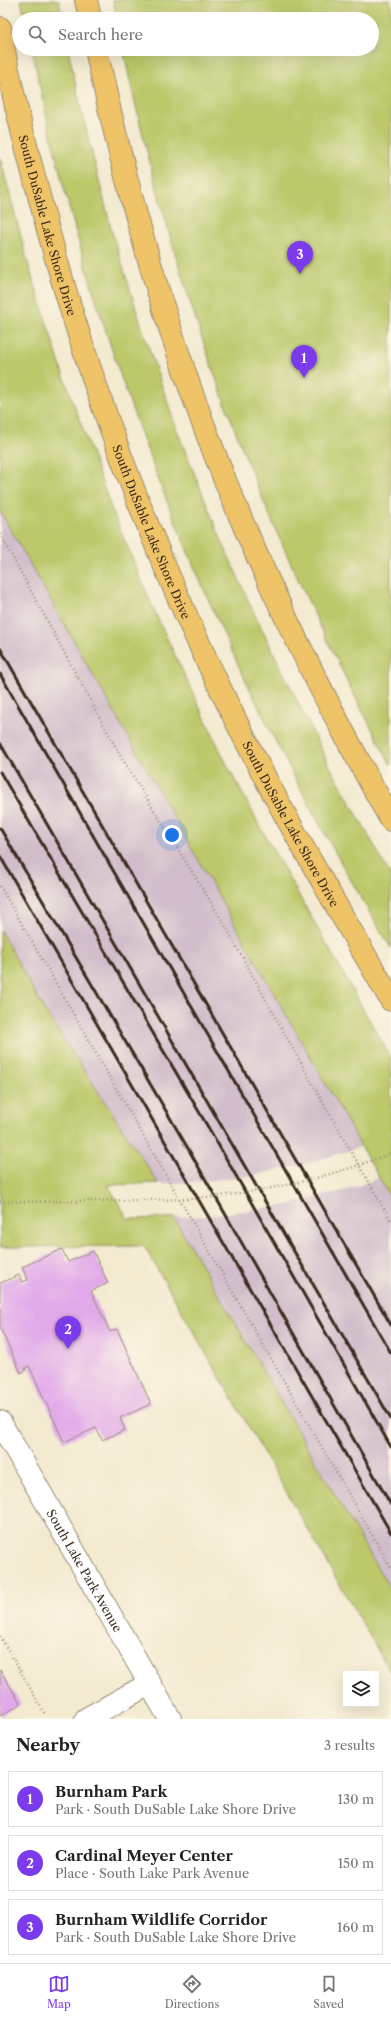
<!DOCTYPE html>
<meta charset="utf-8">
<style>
:root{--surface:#fff;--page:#f6f6f6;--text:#222;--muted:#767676;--line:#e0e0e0;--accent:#7c3aed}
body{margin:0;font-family:"Libre Caslon Text",serif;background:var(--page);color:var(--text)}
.controls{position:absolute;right:12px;bottom:12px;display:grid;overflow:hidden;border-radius:0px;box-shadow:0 4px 16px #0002}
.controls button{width:36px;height:36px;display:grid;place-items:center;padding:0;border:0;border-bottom:1px solid var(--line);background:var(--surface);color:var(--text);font:20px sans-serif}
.you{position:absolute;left:172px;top:835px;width:14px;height:14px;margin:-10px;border:3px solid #fff;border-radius:50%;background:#1a73e8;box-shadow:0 0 0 6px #1a73e833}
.badge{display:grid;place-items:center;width:26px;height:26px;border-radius:50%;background:var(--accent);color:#fff;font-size:13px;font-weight:700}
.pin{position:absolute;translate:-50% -33px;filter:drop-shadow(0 1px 2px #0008)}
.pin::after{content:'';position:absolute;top:21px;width:14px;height:12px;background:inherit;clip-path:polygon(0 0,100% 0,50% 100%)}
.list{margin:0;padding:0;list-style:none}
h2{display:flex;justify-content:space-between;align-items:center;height:52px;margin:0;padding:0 16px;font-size:17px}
h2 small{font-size:13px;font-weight:400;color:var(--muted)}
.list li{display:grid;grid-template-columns:26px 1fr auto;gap:12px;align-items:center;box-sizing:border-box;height:56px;margin:0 8px 8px;padding:0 8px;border:1px solid var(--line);border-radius:0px}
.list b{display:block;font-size:15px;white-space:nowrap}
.list p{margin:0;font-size:13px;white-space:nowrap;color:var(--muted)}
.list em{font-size:13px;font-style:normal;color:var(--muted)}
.icon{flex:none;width:22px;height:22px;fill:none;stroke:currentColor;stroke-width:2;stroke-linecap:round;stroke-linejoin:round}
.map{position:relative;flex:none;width:391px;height:1719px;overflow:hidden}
.search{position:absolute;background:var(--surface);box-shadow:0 4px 16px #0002;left:12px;right:12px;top:12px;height:44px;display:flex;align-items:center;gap:10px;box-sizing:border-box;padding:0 14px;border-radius:22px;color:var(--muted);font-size:15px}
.sheet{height:244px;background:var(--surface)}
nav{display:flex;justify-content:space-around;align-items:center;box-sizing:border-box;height:56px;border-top:1px solid var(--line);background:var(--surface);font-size:11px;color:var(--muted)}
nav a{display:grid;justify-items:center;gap:2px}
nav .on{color:var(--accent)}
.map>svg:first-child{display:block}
</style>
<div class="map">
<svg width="391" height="1719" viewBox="0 0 391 1719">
<rect width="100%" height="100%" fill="#fcf5e5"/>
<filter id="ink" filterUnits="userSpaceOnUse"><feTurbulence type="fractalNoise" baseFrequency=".025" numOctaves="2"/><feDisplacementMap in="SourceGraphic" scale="8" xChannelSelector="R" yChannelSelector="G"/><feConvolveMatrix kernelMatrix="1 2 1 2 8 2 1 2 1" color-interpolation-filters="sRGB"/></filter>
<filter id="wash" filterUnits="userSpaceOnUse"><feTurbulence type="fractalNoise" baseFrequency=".012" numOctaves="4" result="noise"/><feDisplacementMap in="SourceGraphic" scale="16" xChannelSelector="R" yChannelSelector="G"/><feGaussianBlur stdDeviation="0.9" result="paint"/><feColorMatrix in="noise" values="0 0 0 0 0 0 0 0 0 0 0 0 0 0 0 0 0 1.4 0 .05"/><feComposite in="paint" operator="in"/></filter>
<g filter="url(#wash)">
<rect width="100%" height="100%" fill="#f3ead0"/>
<g fill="#d1bdcb">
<polygon points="0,511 361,1147 302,1165 245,1177 184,1183 107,1185 0,990"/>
<polygon points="379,1178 391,1199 391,1673 128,1219 205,1216 287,1205 350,1189"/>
</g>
<g fill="#bcc86a" stroke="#7c7944">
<polygon points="21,0 59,0 62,19 25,19"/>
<path d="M 113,0 L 391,0 L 391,765 C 354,696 319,626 287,555 C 214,393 160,222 123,49 L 372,49 L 372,19 L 117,19 Z"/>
<path d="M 32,49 L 68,49 L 80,105 L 112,232 L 144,334 L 178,433 L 220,537 L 254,613 L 326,759 L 391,876 L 391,948 C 222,670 96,368 32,49 Z"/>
<polygon points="0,157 27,260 62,371 112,510 155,613 227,765 263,832 391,1058 391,1199 0,511"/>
<polygon points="0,930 45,1011 158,1183 108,1185 128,1219 174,1218 391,1591 391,1673 144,1246 0,1247"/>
</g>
<g id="blocks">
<g fill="#e1a9ea">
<polygon points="62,1249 68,1262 93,1251 108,1283 91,1291 110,1332 117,1329 151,1404 120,1418 125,1430 102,1440 96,1428 64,1442 29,1366 25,1368 26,1370 21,1373 0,1328 0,1283 19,1275 22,1282 28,1280 22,1267"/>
<polygon points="0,1670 21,1704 0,1716"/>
</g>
</g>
</g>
<g filter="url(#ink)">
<use href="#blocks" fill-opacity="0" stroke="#978a77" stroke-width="1"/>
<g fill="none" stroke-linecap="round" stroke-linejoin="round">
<defs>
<g id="minor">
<path id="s1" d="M 0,1422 L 170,1719"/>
<polyline points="86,1719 149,1684"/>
</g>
<g id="highway">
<polyline points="86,0 90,19"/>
<path id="s2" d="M 0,28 C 9,82 23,135 37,188 C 83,369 149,545 232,713 C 280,811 336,905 391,1000"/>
<path d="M 96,49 C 129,204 177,368 239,514 C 283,619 336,721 391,820"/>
</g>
</defs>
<use href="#minor" stroke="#978a77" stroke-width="24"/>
<use href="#highway" stroke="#978a77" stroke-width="24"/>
<g stroke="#978a77" stroke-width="2.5" stroke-dasharray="1 3" stroke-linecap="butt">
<polyline points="0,534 120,755 223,922 313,1085 391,1221"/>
<polyline points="0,886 391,1568"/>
<polyline points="0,1202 91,1201"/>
<polyline points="0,1636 45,1714"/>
</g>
<use href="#minor" stroke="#fff" stroke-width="22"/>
<use href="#highway" stroke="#efc469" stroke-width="22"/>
<g stroke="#3b2a1e" stroke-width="3">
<polyline points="0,648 391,1325"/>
<polyline points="0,674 391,1353"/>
<polyline points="0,743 391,1419"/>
<polyline points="0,772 215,1139 391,1447"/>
<polyline points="0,828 186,1145 391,1505"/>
<polyline points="0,856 391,1533"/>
</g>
<path stroke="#978a77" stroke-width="2.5" stroke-dasharray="1 3" stroke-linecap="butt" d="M 91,1201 C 122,1200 153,1200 185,1199 C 252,1195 328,1179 391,1153"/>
</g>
</g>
<g text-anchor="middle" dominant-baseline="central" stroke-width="3" stroke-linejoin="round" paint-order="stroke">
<g font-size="12" fill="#3b2a1e" stroke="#fcf5e5">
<text stroke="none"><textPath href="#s2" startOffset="203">South DuSable Lake Shore Drive</textPath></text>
<text stroke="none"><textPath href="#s2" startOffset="527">South DuSable Lake Shore Drive</textPath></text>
<text stroke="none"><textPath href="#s2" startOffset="851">South DuSable Lake Shore Drive</textPath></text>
<text stroke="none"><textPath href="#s1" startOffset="171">South Lake Park Avenue</textPath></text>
</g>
</g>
</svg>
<div class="controls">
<button><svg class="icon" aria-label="layers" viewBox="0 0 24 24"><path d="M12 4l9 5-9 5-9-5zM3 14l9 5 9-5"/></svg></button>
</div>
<div class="you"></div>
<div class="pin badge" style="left:304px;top:378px">1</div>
<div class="pin badge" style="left:68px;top:1349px">2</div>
<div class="pin badge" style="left:300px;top:274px">3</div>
<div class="search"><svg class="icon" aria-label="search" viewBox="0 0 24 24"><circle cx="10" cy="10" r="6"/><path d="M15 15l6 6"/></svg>Search here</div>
</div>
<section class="sheet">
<h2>Nearby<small>3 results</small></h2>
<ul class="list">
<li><span class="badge">1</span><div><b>Burnham Park</b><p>Park · South DuSable Lake Shore Drive</p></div><em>130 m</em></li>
<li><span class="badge">2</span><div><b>Cardinal Meyer Center</b><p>Place · South Lake Park Avenue</p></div><em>150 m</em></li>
<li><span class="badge">3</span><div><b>Burnham Wildlife Corridor</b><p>Park · South DuSable Lake Shore Drive</p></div><em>160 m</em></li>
</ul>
</section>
<nav>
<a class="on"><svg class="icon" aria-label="map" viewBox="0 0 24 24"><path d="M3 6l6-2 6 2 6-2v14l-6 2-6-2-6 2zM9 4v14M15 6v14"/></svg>Map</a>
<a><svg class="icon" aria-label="directions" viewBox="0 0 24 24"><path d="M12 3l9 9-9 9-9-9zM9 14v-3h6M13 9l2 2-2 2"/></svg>Directions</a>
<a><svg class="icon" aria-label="saved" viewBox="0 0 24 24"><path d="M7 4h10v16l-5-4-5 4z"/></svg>Saved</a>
</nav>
